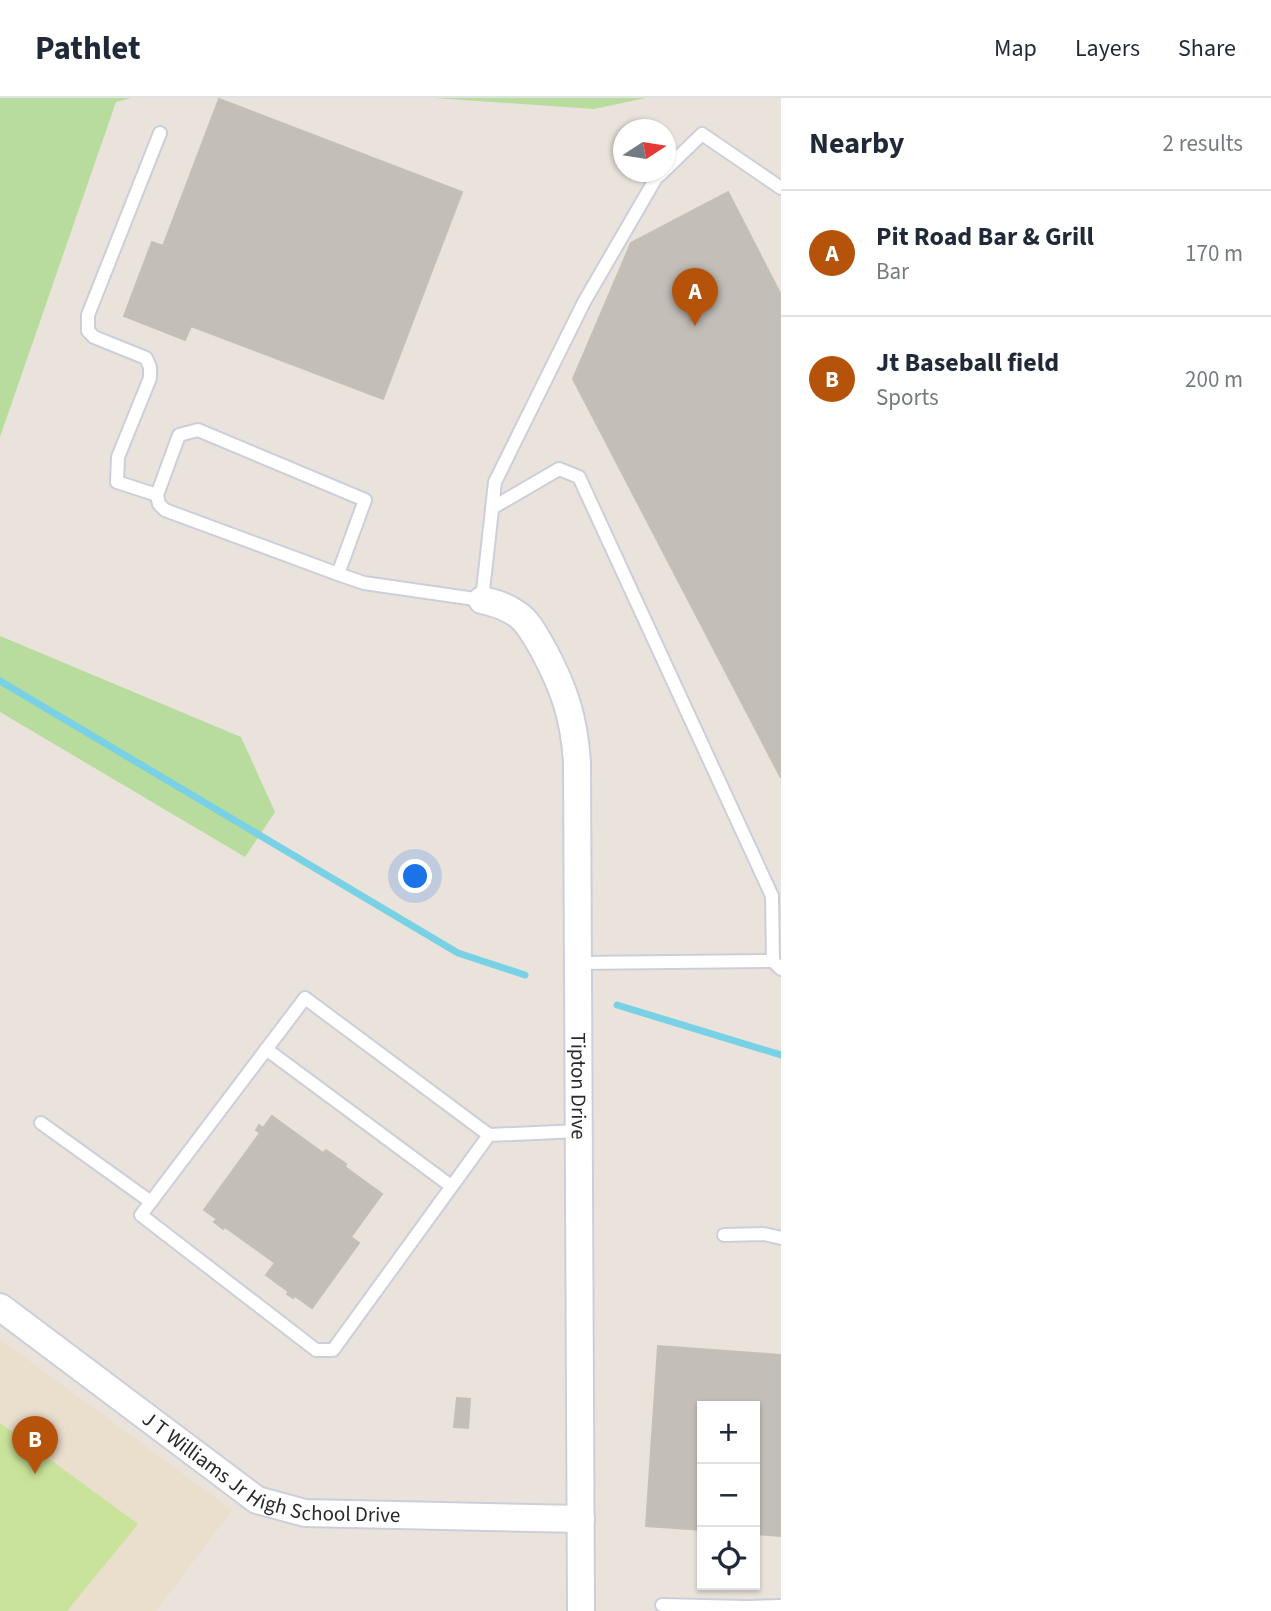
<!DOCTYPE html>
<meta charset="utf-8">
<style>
:root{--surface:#fff;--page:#f2f2f3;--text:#1f2937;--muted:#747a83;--line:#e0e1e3;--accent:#b45309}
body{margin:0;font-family:"Source Sans 3",sans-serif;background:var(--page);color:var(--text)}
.controls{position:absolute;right:21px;bottom:21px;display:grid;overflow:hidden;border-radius:0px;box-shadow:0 2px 5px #0004}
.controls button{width:63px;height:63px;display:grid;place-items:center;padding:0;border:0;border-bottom:2px solid var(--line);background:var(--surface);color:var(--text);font:35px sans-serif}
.compass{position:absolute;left:613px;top:21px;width:63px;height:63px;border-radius:50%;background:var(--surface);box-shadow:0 2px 5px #0004;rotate:78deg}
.you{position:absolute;left:416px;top:779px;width:24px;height:24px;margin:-18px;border:5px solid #fff;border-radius:50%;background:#1a73e8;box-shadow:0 0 0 10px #1a73e833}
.badge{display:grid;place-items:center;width:46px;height:46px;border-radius:50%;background:var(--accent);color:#fff;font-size:23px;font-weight:700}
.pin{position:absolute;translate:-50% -58px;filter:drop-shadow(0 2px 4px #0008)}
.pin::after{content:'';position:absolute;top:37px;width:24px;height:21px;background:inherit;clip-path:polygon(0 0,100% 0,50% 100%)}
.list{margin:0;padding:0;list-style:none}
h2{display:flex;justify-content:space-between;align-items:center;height:91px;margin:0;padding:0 28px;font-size:30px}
h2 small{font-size:23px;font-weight:400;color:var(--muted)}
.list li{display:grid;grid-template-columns:46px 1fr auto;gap:21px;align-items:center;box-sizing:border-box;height:126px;padding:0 28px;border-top:2px solid var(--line)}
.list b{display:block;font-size:26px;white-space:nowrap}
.list p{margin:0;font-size:23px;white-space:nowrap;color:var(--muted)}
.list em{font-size:23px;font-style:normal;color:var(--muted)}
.icon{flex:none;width:38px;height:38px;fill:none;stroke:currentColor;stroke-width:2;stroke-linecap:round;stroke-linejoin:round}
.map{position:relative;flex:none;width:781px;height:1513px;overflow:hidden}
header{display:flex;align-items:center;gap:42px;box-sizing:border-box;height:98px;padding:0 35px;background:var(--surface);border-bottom:2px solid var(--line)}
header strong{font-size:33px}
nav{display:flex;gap:38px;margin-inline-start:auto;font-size:24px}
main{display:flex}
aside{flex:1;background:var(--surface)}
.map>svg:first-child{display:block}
</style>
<header>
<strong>Pathlet</strong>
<nav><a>Map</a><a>Layers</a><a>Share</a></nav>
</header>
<main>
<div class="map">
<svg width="781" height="1513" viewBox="0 0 781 1513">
<rect width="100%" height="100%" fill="#eae3dc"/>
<polygon fill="#eadecd" points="0,1241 232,1412 156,1513 0,1513"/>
<g fill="#b8dc9d">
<polygon points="0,0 131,0 116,4 0,339"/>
<polygon points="434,0 646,0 594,11"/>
<polygon points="0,538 241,639 275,714 245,759 0,614"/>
</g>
<polygon fill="#cae39a" points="0,1325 138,1426 67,1513 0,1513"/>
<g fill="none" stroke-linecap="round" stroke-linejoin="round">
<g stroke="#78d1e4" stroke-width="7">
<polyline points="0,583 458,855 525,877"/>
<polyline points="617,907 781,957"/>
</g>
</g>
<g fill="#c3beb8" stroke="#c5bfb6" stroke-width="2">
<polygon points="219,1 462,94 383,301 191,228 185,242 124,218 152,144 163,148"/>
<polygon points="728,94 781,197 781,680 573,281 631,145"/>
<polygon points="272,1018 323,1055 326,1052 346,1066 345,1069 382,1096 351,1139 359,1145 312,1210 295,1198 293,1200 287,1196 289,1194 266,1177 275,1165 225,1129 223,1131 214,1124 217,1121 204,1112 260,1035 256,1032 259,1027 263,1030"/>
<polygon points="658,1248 781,1257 781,1438 755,1436 755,1308 702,1308 702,1432 646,1428"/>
<polygon points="457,1300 470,1301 468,1330 454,1329"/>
</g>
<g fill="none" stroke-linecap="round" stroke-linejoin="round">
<defs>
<g id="lane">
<polyline points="666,71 702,36 781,90"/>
<polyline points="157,397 117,384 118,359 150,280 150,269 146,260 94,239 88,233 88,217 160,35"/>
<polyline points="492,410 559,371 579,379 772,798 773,863"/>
<polyline points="338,476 365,402 198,332 179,337 157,397 159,406 165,412 338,476 364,485 482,502 495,384 584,204 656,80 663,74"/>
<polyline points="578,865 773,863 781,871"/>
<polyline points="266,951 451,1088"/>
<polyline points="41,1025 151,1104"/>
<polyline points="489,1037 333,1252 316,1252 141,1117 305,900 489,1037 579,1033"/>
<polyline points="724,1137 764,1136 781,1140"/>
<polyline points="662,1507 747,1509"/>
<polyline points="748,1513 747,1509 781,1508"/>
</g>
<g id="street">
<path id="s1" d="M 482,502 C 495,505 506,508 517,516 C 529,524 535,538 543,551 C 564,590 574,619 577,664 L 581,1513"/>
<path id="s2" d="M 0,1209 L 257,1402 L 305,1415 L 581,1421"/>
</g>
</defs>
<use href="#lane" stroke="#cbcfda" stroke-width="16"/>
<use href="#street" stroke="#cbcfda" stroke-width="30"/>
<use href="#lane" stroke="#fff" stroke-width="12"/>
<use href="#street" stroke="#fff" stroke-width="26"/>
</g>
<g text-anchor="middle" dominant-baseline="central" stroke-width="6" stroke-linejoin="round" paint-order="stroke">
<g font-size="21" fill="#292929" stroke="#fff">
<text stroke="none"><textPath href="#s1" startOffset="525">Tipton Drive</textPath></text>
<text stroke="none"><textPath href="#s2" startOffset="324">J T Williams Jr High School Drive</textPath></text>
</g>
</g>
</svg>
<div class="controls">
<button>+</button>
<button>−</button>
<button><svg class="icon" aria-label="locate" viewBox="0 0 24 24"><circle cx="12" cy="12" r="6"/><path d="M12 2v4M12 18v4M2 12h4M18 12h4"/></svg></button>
</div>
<svg class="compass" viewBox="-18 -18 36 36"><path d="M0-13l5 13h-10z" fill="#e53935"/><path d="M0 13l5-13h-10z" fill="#747a83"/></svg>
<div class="you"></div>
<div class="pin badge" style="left:695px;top:228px">A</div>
<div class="pin badge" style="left:35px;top:1376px">B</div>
</div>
<aside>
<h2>Nearby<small>2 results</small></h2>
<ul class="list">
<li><span class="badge">A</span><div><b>Pit Road Bar &amp; Grill</b><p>Bar</p></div><em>170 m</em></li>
<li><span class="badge">B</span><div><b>Jt Baseball field</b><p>Sports</p></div><em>200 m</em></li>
</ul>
</aside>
</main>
